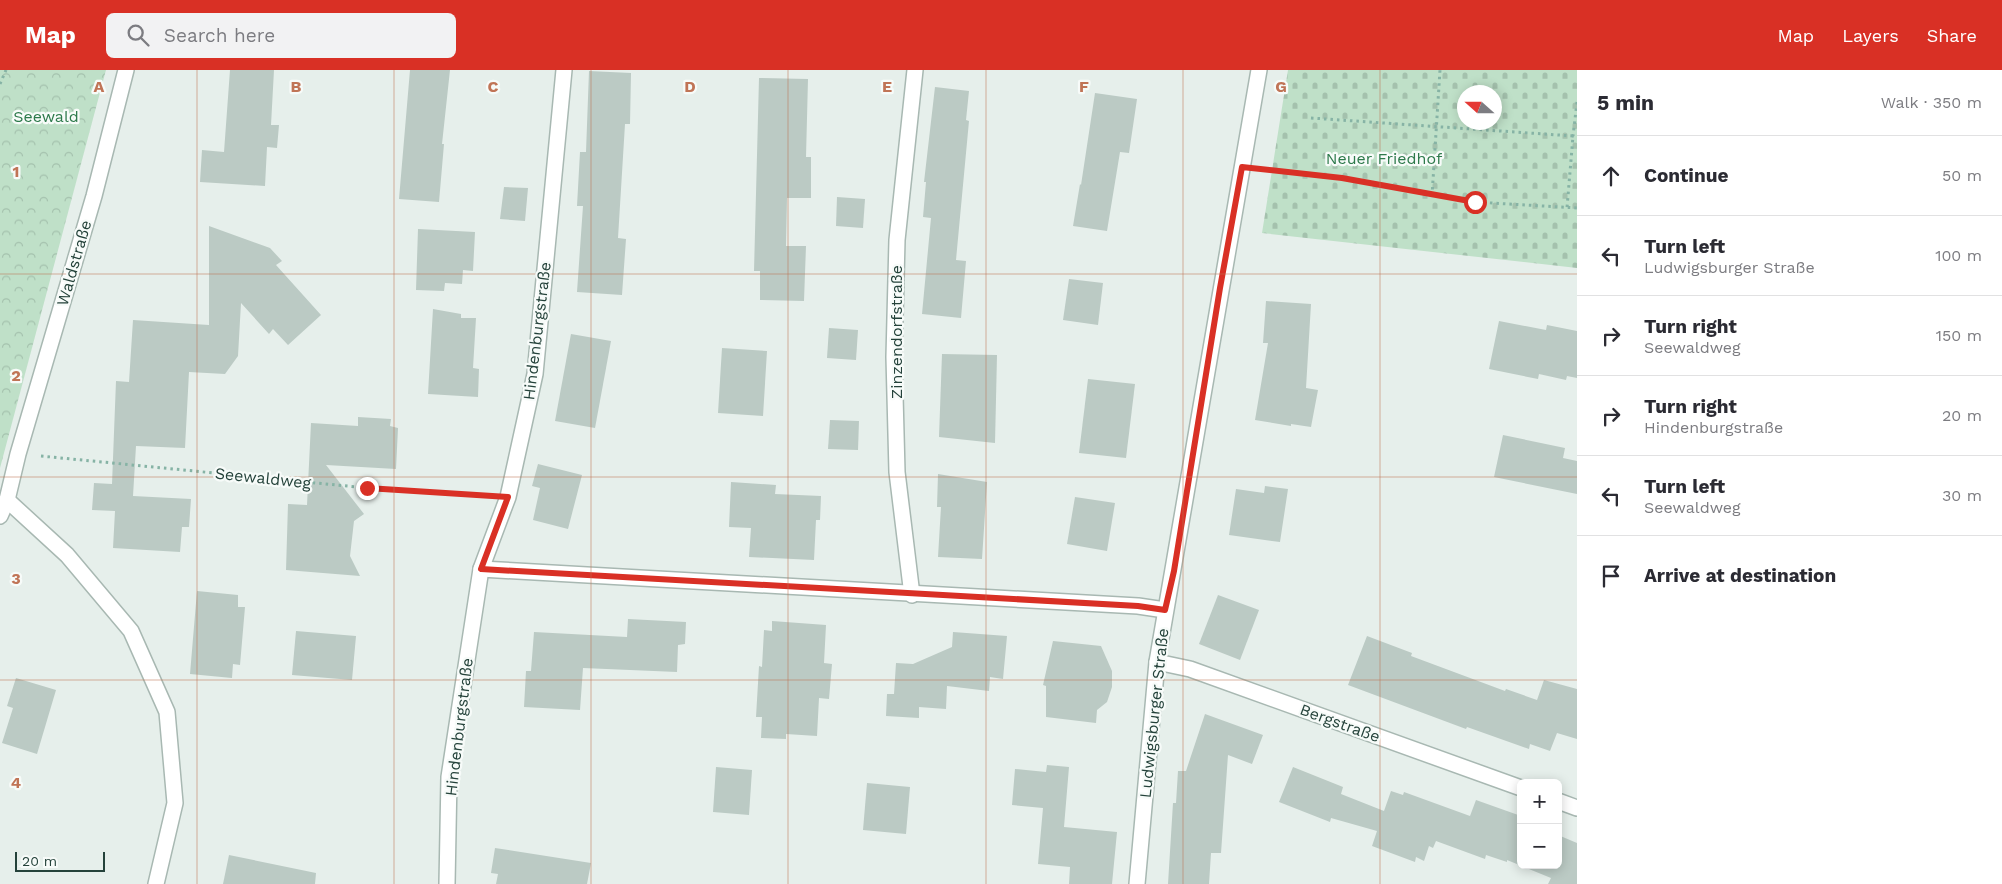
<!DOCTYPE html>
<meta charset="utf-8">
<style>
:root{--surface:#fff;--page:#f2f2f3;--text:#2b2b33;--muted:#7c7c81;--line:#e1e1e2;--accent:#d93025}
body{margin:0;font-family:"Work Sans",sans-serif;background:var(--page);color:var(--text)}
.controls{position:absolute;right:15px;bottom:15px;display:grid;overflow:hidden;border-radius:8px;box-shadow:0 2px 12px #0003}
.controls button{width:45px;height:45px;display:grid;place-items:center;padding:0;border:0;border-bottom:1px solid var(--line);background:var(--surface);color:var(--text);font:25px sans-serif}
.compass{position:absolute;left:1457px;top:15px;width:45px;height:45px;border-radius:50%;background:var(--surface);box-shadow:0 2px 12px #0003;rotate:291deg}
.scale{position:absolute;left:15px;bottom:12px;width:90px;box-sizing:border-box;padding-left:5px;border:2px solid #24423a;border-top:0;font-size:14px;line-height:18px;white-space:nowrap;color:#24423a;-webkit-text-stroke:4px #f7fbf9;paint-order:stroke}
.stop{position:absolute;width:15px;height:15px;margin:-11px;border:4px solid #d93025;border-radius:50%;background:#fff}
.stop.end{background:#d93025;border-color:#fff;box-shadow:0 1px 5px #0008}
.list{margin:0;padding:0;list-style:none}
h2{display:flex;justify-content:space-between;align-items:center;height:65px;margin:0;padding:0 20px;font-size:21px}
h2 small{font-size:16px;font-weight:400;color:var(--muted)}
.list li{display:grid;grid-template-columns:32px 1fr auto;gap:15px;align-items:center;box-sizing:border-box;height:80px;padding:0 20px;border-top:1px solid var(--line)}
.list b{display:block;font-size:19px;white-space:nowrap}
.list p{margin:0;font-size:16px;white-space:nowrap;color:var(--muted)}
.list em{font-size:16px;font-style:normal;color:var(--muted)}
.icon{flex:none;width:28px;height:28px;fill:none;stroke:currentColor;stroke-width:2;stroke-linecap:round;stroke-linejoin:round}
.map{position:relative;flex:none;width:1577px;height:814px;overflow:hidden}
header{display:flex;align-items:center;gap:30px;box-sizing:border-box;height:70px;padding:0 25px;background:var(--accent);color:#fff}
header strong{font-size:24px}
nav{display:flex;gap:28px;margin-inline-start:auto;font-size:18px}
.search{width:350px;height:45px;background:var(--page);display:flex;align-items:center;gap:12px;box-sizing:border-box;padding:0 18px;border-radius:8px;color:var(--muted);font-size:19px}
main{display:flex}
aside{flex:1;background:var(--surface)}
.map>svg:first-child{display:block}
</style>
<header>
<strong>Map</strong>
<div class="search"><svg class="icon" aria-label="search" viewBox="0 0 24 24"><circle cx="10" cy="10" r="6"/><path d="M15 15l6 6"/></svg>Search here</div>
<nav><a>Map</a><a>Layers</a><a>Share</a></nav>
</header>
<main>
<div class="map">
<svg width="1577" height="814" viewBox="0 0 1577 814">
<defs>
<pattern id="forest-crowns" width="20" height="18" patternUnits="userSpaceOnUse" patternTransform="scale(1.25)"><rect width="20" height="18" fill="#bfe0c8"/><path d="M2 6a3 3 0 1 1 6 0M12 15a3 3 0 1 1 6 0" fill="none" stroke="#a4c1ad"/></pattern>
<pattern id="cemetery-stones" width="16" height="16" patternUnits="userSpaceOnUse" patternTransform="scale(1.25)"><rect width="16" height="16" fill="#bfe0c8"/><path d="M2 7V4a2 2 0 0 1 4 0v3zM10 15v-3a2 2 0 0 1 4 0v3z" fill="#a4c1ad"/></pattern>
</defs>
<rect width="100%" height="100%" fill="#e6efeb"/>
<polygon fill="url(#forest-crowns)" points="0,0 106,0 0,398"/>
<path fill="url(#cemetery-stones)" fill-rule="evenodd" d="M 1288,0 L 1577,0 L 1577,198 L 1262,163 ZM 1464,22 L 1494,22 L 1494,52 L 1464,52 Z"/>
<g fill="#bbcac4">
<polygon points="230,0 274,0 271,55 279,55 277,78 267,77 265,116 200,112 202,80 224,82"/>
<polygon points="410,0 450,0 442,74 444,74 439,132 399,129"/>
<polygon points="589,1 631,3 630,54 625,54 618,168 626,169 622,225 577,222 583,136 577,136 580,82 586,82"/>
<polygon points="759,8 808,9 806,87 811,87 811,128 787,128 786,176 806,176 804,231 760,230 760,201 754,201"/>
<polygon points="935,17 969,21 966,50 969,51 956,190 966,191 961,248 922,244 931,148 923,147 926,112 924,112"/>
<polygon points="1095,23 1137,29 1129,83 1120,82 1107,161 1073,156 1080,114 1081,115"/>
<polygon points="504,117 528,118 525,151 500,149"/>
<polygon points="837,127 865,129 863,158 836,156"/>
<polygon points="209,156 270,178 282,191 276,195 321,245 288,275 273,259 269,264 241,233 238,286 225,304 189,302 185,378 136,376 133,426 191,429 189,457 182,457 180,482 113,478 115,441 92,440 94,413 112,414 116,311 129,312 133,250 209,255"/>
<polygon points="418,159 475,162 473,201 463,200 462,214 445,213 444,221 416,220"/>
<polygon points="1069,209 1103,213 1098,255 1063,250"/>
<polygon points="1266,231 1311,234 1306,318 1318,320 1311,357 1291,354 1291,356 1255,350 1268,273 1263,273"/>
<polygon points="433,239 461,244 461,248 476,248 473,298 479,299 478,327 428,324"/>
<polygon points="1499,251 1546,260 1547,255 1577,261 1577,308 1567,306 1566,310 1539,304 1538,309 1489,299"/>
<polygon points="829,258 858,260 856,290 827,288"/>
<polygon points="571,264 611,271 595,358 555,351"/>
<polygon points="722,278 767,281 763,346 718,343"/>
<polygon points="942,284 997,285 995,373 939,367"/>
<polygon points="1088,309 1135,314 1126,388 1079,383"/>
<polygon points="358,347 391,349 390,356 398,358 396,399 326,395 364,444 354,451 350,486 360,506 286,500 288,434 307,435 311,353 358,356"/>
<polygon points="830,350 859,351 858,380 828,379"/>
<polygon points="1503,365 1565,378 1563,388 1577,391 1577,424 1494,407"/>
<polygon points="538,394 582,405 568,459 533,450 540,418 532,416"/>
<polygon points="938,404 987,412 982,489 938,487 941,437 937,437"/>
<polygon points="731,412 776,415 775,424 821,426 820,450 816,450 814,490 749,487 751,458 729,457"/>
<polygon points="1265,416 1288,419 1280,472 1229,465 1236,419 1264,423"/>
<polygon points="1075,427 1115,433 1107,481 1067,474"/>
<polygon points="197,521 238,525 238,537 245,537 240,595 233,594 232,608 190,604"/>
<polygon points="1218,525 1259,540 1240,590 1199,574"/>
<polygon points="628,549 686,552 685,574 678,575 677,602 583,598 580,640 524,637 526,601 531,601 534,562 627,567"/>
<polygon points="772,551 826,555 824,593 832,594 829,629 819,628 817,666 786,664 786,669 761,668 762,647 756,647 759,596 762,597 764,560 772,561"/>
<polygon points="296,561 356,566 352,610 292,605"/>
<polygon points="953,562 1007,566 1003,609 990,607 989,621 947,616 946,639 919,637 919,648 886,646 887,624 894,624 896,593 913,594 952,577"/>
<polygon points="1367,566 1412,583 1411,586 1505,621 1506,619 1537,630 1544,610 1577,619 1577,669 1557,663 1550,681 1530,674 1529,679 1467,657 1466,659 1348,615"/>
<polygon points="1053,571 1101,576 1112,601 1112,617 1107,632 1097,640 1096,653 1046,647 1046,616 1043,615"/>
<polygon points="16,608 56,620 37,684 2,673 13,638 7,636"/>
<polygon points="1205,644 1263,665 1252,694 1228,685 1221,783 1211,783 1209,814 1168,814 1173,733 1176,733 1178,701 1186,701"/>
<polygon points="1047,695 1069,697 1064,757 1117,762 1112,814 1069,814 1070,797 1038,794 1043,738 1012,735 1015,699 1046,702"/>
<polygon points="716,697 752,700 749,745 713,742"/>
<polygon points="1293,697 1343,717 1341,724 1384,741 1391,721 1403,725 1404,722 1470,746 1476,730 1521,746 1521,795 1558,795 1558,765 1577,773 1577,814 1548,814 1551,808 1507,790 1507,792 1486,785 1485,789 1436,771 1433,778 1429,776 1424,791 1416,787 1415,792 1372,776 1377,761 1331,748 1330,752 1279,732"/>
<polygon points="867,713 910,717 906,764 863,760"/>
<polygon points="495,778 591,793 587,814 496,814 498,804 491,803"/>
<polygon points="229,785 316,803 315,814 223,814"/>
</g>
<g fill="none" stroke-linecap="round" stroke-linejoin="round">
<defs>
<g id="street">
<polyline points="7,430 67,485 131,561 167,642 175,733 156,814"/>
<polyline points="0,446 7,430 18,384 94,126 126,0"/>
<polyline points="481,499 1138,536 1165,540"/>
<polyline points="912,525 897,402 894,287 897,170 915,0"/>
<polyline points="1157,592 1190,599 1521,718"/>
<polyline points="1558,731 1577,738"/>
<polyline points="447,814 449,707 481,499 508,427 535,304 564,0"/>
<polyline points="1137,814 1157,592 1259,0"/>
</g>
</defs>
<use href="#street" stroke="#a8b8b2" stroke-width="18"/>
<g stroke="#86b3a5" stroke-width="3" stroke-dasharray="2.5 4" stroke-linecap="butt">
<polyline points="0,14 6,0"/>
<polyline points="1577,32 1573,66 1577,66"/>
<polyline points="1311,48 1573,66 1567,138"/>
<polyline points="1265,100 1342,108 1475,132 1577,138"/>
<polyline points="1432,126 1440,0"/>
<polyline points="41,386 367,418 485,425"/>
</g>
<use href="#street" stroke="#fff" stroke-width="15"/>
</g>
<g fill="none" stroke-linecap="round" stroke-linejoin="round">
<polyline stroke="#d93025" stroke-width="6" points="367,418 508,427 481,499 1138,536 1165,540 1174,501 1220,218 1242,97 1342,108 1475,132"/>
</g>
<path fill="none" stroke="#c07456" stroke-width="1" stroke-opacity="0.55" d="M 197,0 L 197,814M 394,0 L 394,814M 591,0 L 591,814M 788,0 L 788,814M 986,0 L 986,814M 1183,0 L 1183,814M 1380,0 L 1380,814M 0,204 L 1577,204M 0,407 L 1577,407M 0,610 L 1577,610"/>
<g text-anchor="middle" dominant-baseline="central" stroke-width="4.5" stroke-linejoin="round" paint-order="stroke">
<g font-size="16" fill="#2d7a4b" stroke="#f7fbf9">
<text x="46" y="46">Seewald</text>
<text x="1384" y="88">Neuer Friedhof</text>
</g>
<g font-size="16" fill="#24423a" stroke="#f7fbf9">
<text transform="translate(74 193) rotate(-74)">Waldstraße</text>
<text transform="translate(537 261) rotate(-83)">Hindenburgstraße</text>
<text transform="translate(896 262) rotate(-90)">Zinzendorfstraße</text>
<text transform="translate(263 408) rotate(6)">Seewaldweg</text>
<text transform="translate(1154 643) rotate(-84)">Ludwigsburger Straße</text>
<text transform="translate(1340 653) rotate(20)">Bergstraße</text>
<text transform="translate(459 657) rotate(-83)">Hindenburgstraße</text>
</g>
</g>
<g font-size="16" text-anchor="middle" font-weight="bold" fill="#c07456" stroke="#f7fbf9" stroke-width="4.5" stroke-linejoin="round" paint-order="stroke">
<text x="99" y="22">A</text>
<text x="296" y="22">B</text>
<text x="493" y="22">C</text>
<text x="690" y="22">D</text>
<text x="887" y="22">E</text>
<text x="1084" y="22">F</text>
<text x="1281" y="22">G</text>
<text x="16" y="107">1</text>
<text x="16" y="311">2</text>
<text x="16" y="514">3</text>
<text x="16" y="718">4</text>
</g>
</svg>
<div class="controls">
<button>+</button>
<button>−</button>
</div>
<svg class="compass" viewBox="-18 -18 36 36"><path d="M0-13l5 13h-10z" fill="#e53935"/><path d="M0 13l5-13h-10z" fill="#7c7c81"/></svg>
<div class="scale">20 m</div>
<div class="stop" style="left:1475px;top:132px"></div>
<div class="stop end" style="left:367px;top:418px"></div>
</div>
<aside>
<h2>5 min<small>Walk · 350 m</small></h2>
<ul class="list">
<li><svg class="icon" aria-label="ahead" viewBox="0 0 24 24"><path d="M12 20V5M6 11l6-6 6 6"/></svg><div><b>Continue</b></div><em>50 m</em></li>
<li><svg class="icon" aria-label="left" viewBox="0 0 24 24"><path d="M17 20v-9H6M10 6l-5 5 5 5"/></svg><div><b>Turn left</b><p>Ludwigsburger Straße</p></div><em>100 m</em></li>
<li><svg class="icon" aria-label="right" viewBox="0 0 24 24"><path d="M7 20v-9h11M14 6l5 5-5 5"/></svg><div><b>Turn right</b><p>Seewaldweg</p></div><em>150 m</em></li>
<li><svg class="icon" aria-label="right" viewBox="0 0 24 24"><path d="M7 20v-9h11M14 6l5 5-5 5"/></svg><div><b>Turn right</b><p>Hindenburgstraße</p></div><em>20 m</em></li>
<li><svg class="icon" aria-label="left" viewBox="0 0 24 24"><path d="M17 20v-9H6M10 6l-5 5 5 5"/></svg><div><b>Turn left</b><p>Seewaldweg</p></div><em>30 m</em></li>
<li><svg class="icon" aria-label="arrive" viewBox="0 0 24 24"><path d="M6 21V4h12l-3 4 3 4H6"/></svg><div><b>Arrive at destination</b></div></li>
</ul>
</aside>
</main>
